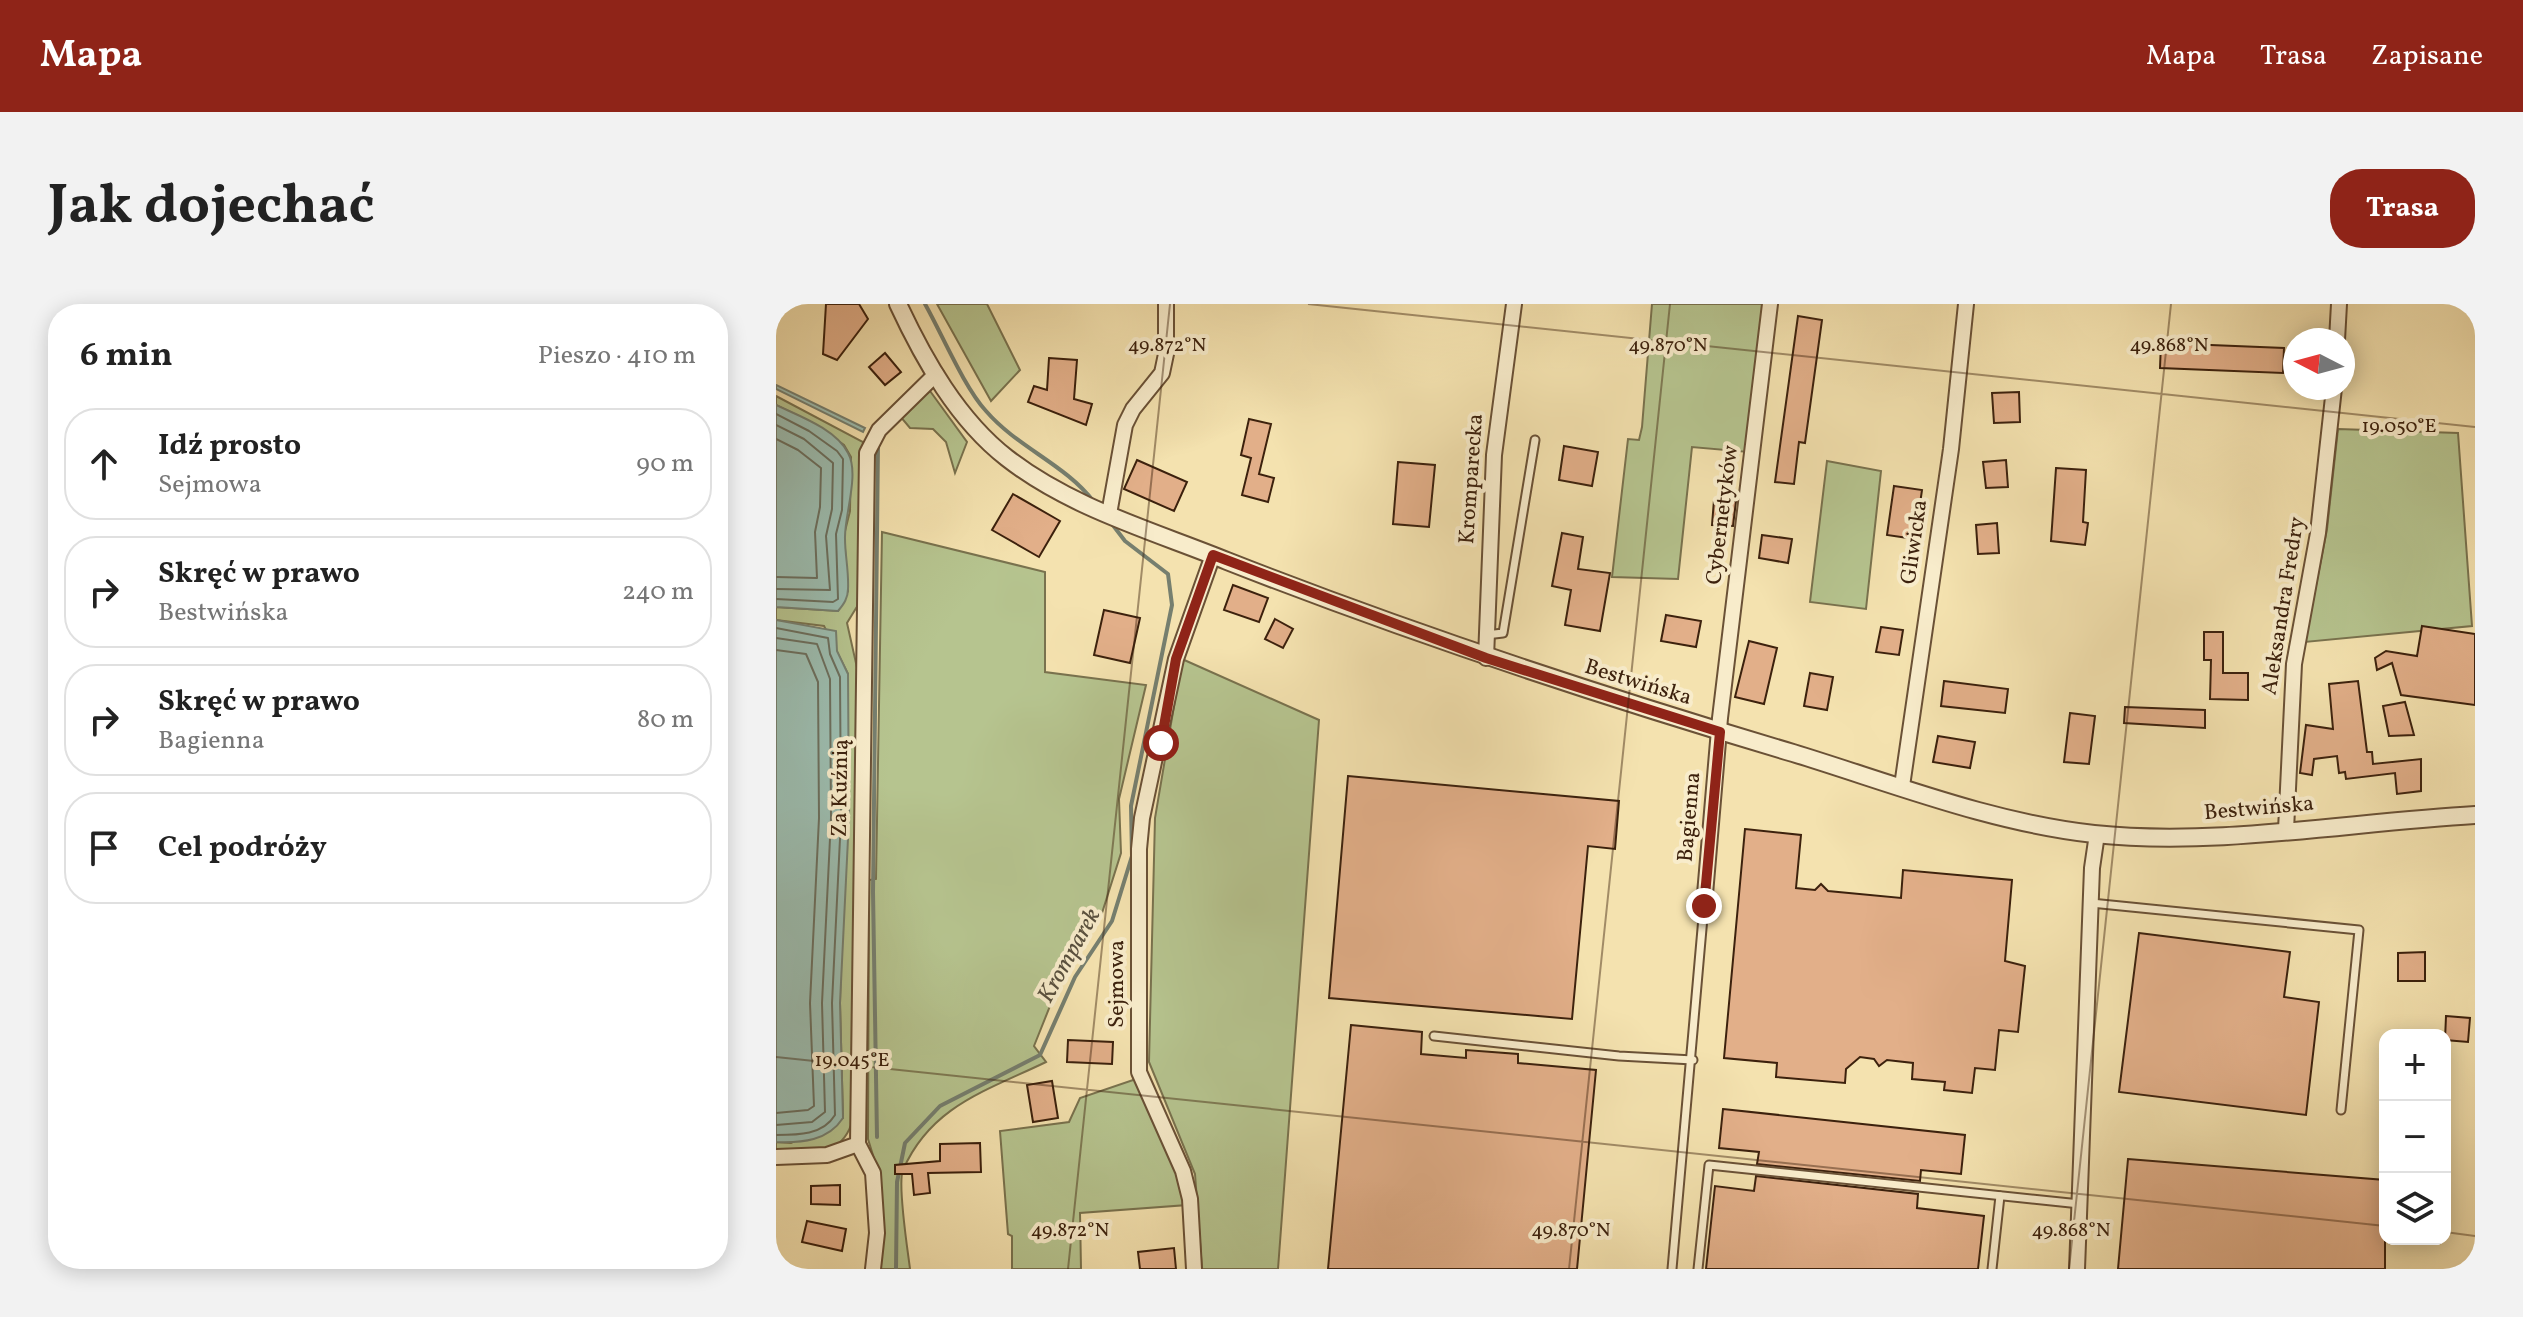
<!DOCTYPE html>
<html lang="pl">
<meta charset="utf-8">
<style>
:root{--surface:#fff;--page:#f2f2f2;--text:#222;--muted:#767676;--line:#e0e0e0;--accent:#8f2418}
body{margin:0;font-family:Vollkorn,serif;background:var(--page);color:var(--text)}
.controls{position:absolute;right:24px;bottom:24px;display:grid;overflow:hidden;border-radius:16px;box-shadow:0 4px 20px #0003}
.controls button{width:72px;height:72px;display:grid;place-items:center;padding:0;border:0;border-bottom:2px solid var(--line);background:var(--surface);color:var(--text);font:40px sans-serif}
.compass{position:absolute;left:1507px;top:24px;width:72px;height:72px;border-radius:50%;background:var(--surface);box-shadow:0 4px 20px #0003;rotate:276deg}
.stop{position:absolute;width:24px;height:24px;margin:-18px;border:6px solid #8f2418;border-radius:50%;background:#fff}
.stop.end{background:#8f2418;border-color:#fff;box-shadow:0 2px 8px #0008}
.list{margin:0;padding:0;list-style:none}
h2{display:flex;justify-content:space-between;align-items:center;height:104px;margin:0;padding:0 32px;font-size:34px}
h2 small{font-size:26px;font-weight:400;color:var(--muted)}
.list li{display:grid;grid-template-columns:52px 1fr auto;gap:24px;align-items:center;box-sizing:border-box;height:112px;margin:0 16px 16px;padding:0 16px;border:2px solid var(--line);border-radius:32px}
.list b{display:block;font-size:30px;white-space:nowrap}
.list p{margin:0;font-size:26px;white-space:nowrap;color:var(--muted)}
.list em{font-size:26px;font-style:normal;color:var(--muted)}
.icon{flex:none;width:44px;height:44px;fill:none;stroke:currentColor;stroke-width:2;stroke-linecap:round;stroke-linejoin:round}
.map{position:relative;flex:none;width:1699px;height:965px;overflow:hidden;border-radius:32px}
header{display:flex;align-items:center;gap:48px;box-sizing:border-box;height:112px;padding:0 40px;background:var(--accent);color:#fff}
header strong{font-size:38px}
nav{display:flex;gap:44px;margin-inline-start:auto;font-size:28px}
.intro{display:flex;align-items:center;justify-content:space-between;box-sizing:border-box;height:192px;padding:0 48px}
h1{margin:0;font-size:56px}
.button{padding:20px 36px;border-radius:32px;background:var(--accent);color:#fff;font-size:28px;font-weight:700}
main{display:flex;gap:48px;padding:0 48px}
aside{flex:1;background:var(--surface);border-radius:32px;box-shadow:0 4px 20px #0003}
.map>svg:first-child{display:block}
</style>
<header>
<strong>Mapa</strong>
<nav><a>Mapa</a><a>Trasa</a><a>Zapisane</a></nav>
</header>
<div class="intro"><h1>Jak dojechać</h1><a class="button">Trasa</a></div>
<main>
<aside>
<h2>6 min<small>Pieszo · 410 m</small></h2>
<ul class="list">
<li><svg class="icon" aria-label="ahead" viewBox="0 0 24 24"><path d="M12 20V5M6 11l6-6 6 6"/></svg><div><b>Idź prosto</b><p>Sejmowa</p></div><em>90 m</em></li>
<li><svg class="icon" aria-label="right" viewBox="0 0 24 24"><path d="M7 20v-9h11M14 6l5 5-5 5"/></svg><div><b>Skręć w prawo</b><p>Bestwińska</p></div><em>240 m</em></li>
<li><svg class="icon" aria-label="right" viewBox="0 0 24 24"><path d="M7 20v-9h11M14 6l5 5-5 5"/></svg><div><b>Skręć w prawo</b><p>Bagienna</p></div><em>80 m</em></li>
<li><svg class="icon" aria-label="arrive" viewBox="0 0 24 24"><path d="M6 21V4h12l-3 4 3 4H6"/></svg><div><b>Cel podróży</b></div></li>
</ul>
</aside>
<div class="map">
<svg width="1699" height="965" viewBox="0 0 1699 965">
<rect width="100%" height="100%" fill="#f4e2af"/>
<filter id="stains"><feTurbulence type="fractalNoise" baseFrequency=".0025" numOctaves="4"/><feColorMatrix values="0 0 0 0 .2 0 0 0 0 .09 0 0 0 0 .02 0 0 0 .5 -.17"/></filter>
<radialGradient id="worn" r=".72"><stop offset=".6" stop-color="#630" stop-opacity="0"/><stop offset="1" stop-color="#630" stop-opacity=".3"/></radialGradient>
<g fill="#b6c48f" stroke="#79724e" stroke-width="2">
<polygon points="161,0 211,0 244,66 215,97"/>
<polygon points="876,0 988,0 972,148 916,143 902,275 836,273 852,135 863,136 866,123"/>
<polygon points="154,87 191,138 179,169 170,138 157,125 134,124 123,111"/>
<path d="M 0,92 L 87,138 L 82,301 L 71,319 L 82,368 L 77,815 C 66,856 34,847 0,848 L 0,838 L 15,839 L 67,814 L 64,699 L 72,370 L 48,322 L 0,316 L 0,303 L 62,307 L 72,287 L 68,231 L 74,207 L 75,153 L 68,141 L 37,119 L 0,101 Z"/>
<polygon points="1562,125 1682,129 1696,322 1529,338 1551,225"/>
<polygon points="1051,157 1105,167 1090,305 1034,298"/>
<path d="M 106,228 L 269,268 L 269,368 L 370,381 L 343,495 L 345,549 L 326,609 L 290,662 L 258,742 L 270,758 C 210,787 155,802 127,866 C 121,879 132,948 134,965 L 103,965 L 104,874 L 92,835 L 93,576 L 100,575 Z"/>
<polygon points="406,355 543,416 502,965 426,965 419,870 373,758 379,514"/>
<polygon points="363,774 386,823 411,901 304,909 305,965 236,965 236,932 232,930 224,827 293,818 304,794"/>
</g>
<g fill="#9cbdb0" stroke="#767f6f" stroke-width="2">
<polygon points="0,81 89,124 87,128 0,85"/>
<path d="M 0,101 C 23,112 60,125 72,149 C 84,170 68,212 69,235 C 69,251 73,268 72,285 C 72,294 68,300 62,307 L 0,303 Z"/>
<path d="M 0,316 L 60,327 L 61,347 L 72,370 L 73,514 L 64,699 L 67,814 C 52,837 26,839 0,838 Z"/>
</g>
<g fill="none" stroke-linecap="round" stroke-linejoin="round">
<g stroke="#6c6f5e" stroke-width="2">
<polyline points="0,110 33,127 61,147 67,155 66,206 60,230 62,295 57,298 0,295"/>
<polyline points="0,121 28,135 57,159 56,205 50,232 54,286 0,285"/>
<polyline points="0,135 22,146 45,164 44,203 39,228 41,274 0,273"/>
<path d="M 0,324 L 52,334 L 54,350 L 64,373 L 65,514 L 56,699 L 59,811 C 47,831 22,831 0,831"/>
<polyline points="0,334 41,340 54,375 55,514 46,699 49,808 36,818 0,821"/>
<polyline points="0,346 30,350 42,378 43,514 34,699 38,802 32,806 0,809"/>
</g>
<g stroke="#767f6f" stroke-width="4">
<path d="M 149,0 C 166,30 188,83 210,107 C 242,144 289,160 318,198"/>
<polyline points="101,833 97,588 102,140"/>
<polyline points="120,965 121,878 129,839 164,802 264,751 299,673 336,617 356,552 355,502 396,301 392,270 349,237 336,220"/>
</g>
</g>
<g fill="#e2af89" stroke="#3c210d" stroke-width="2">
<polygon points="50,0 83,0 92,15 61,56 47,50"/>
<polygon points="1022,12 1046,16 1029,139 1023,138 1018,180 999,178"/>
<polygon points="1385,39 1508,44 1507,69 1384,64"/>
<polygon points="109,49 125,68 109,81 93,63"/>
<polygon points="273,54 301,56 298,95 316,100 310,121 252,98 258,82 271,86"/>
<polygon points="1243,88 1244,118 1218,119 1216,89"/>
<polygon points="473,115 495,120 483,170 498,174 492,198 466,191 475,154 465,151"/>
<polygon points="788,142 822,148 816,182 783,176"/>
<polygon points="361,156 411,178 398,207 348,185"/>
<polygon points="1230,156 1232,183 1210,184 1207,158"/>
<polygon points="622,158 659,161 653,223 617,220"/>
<polygon points="1280,164 1310,166 1307,218 1312,219 1309,241 1275,237"/>
<polygon points="1118,182 1146,186 1139,235 1111,231"/>
<polygon points="237,190 284,217 263,253 216,226"/>
<polygon points="938,196 960,197 957,222 936,221"/>
<polygon points="1221,219 1223,249 1202,250 1200,221"/>
<polygon points="786,229 807,233 802,265 834,269 824,327 789,321 795,286 776,282"/>
<polygon points="986,231 1016,235 1012,259 983,254"/>
<polygon points="457,281 492,294 483,318 448,306"/>
<polygon points="328,306 364,314 354,359 318,351"/>
<polygon points="890,311 925,317 920,343 885,337"/>
<polygon points="499,315 517,325 507,344 489,335"/>
<polygon points="1646,322 1699,330 1699,401 1625,391 1616,359 1601,366 1599,354 1610,347 1641,352"/>
<polygon points="1105,323 1127,326 1123,351 1100,348"/>
<polygon points="1428,328 1447,328 1447,369 1472,369 1472,396 1434,395 1435,356 1428,356"/>
<polygon points="973,337 1001,344 988,400 959,393"/>
<polygon points="1034,369 1057,373 1051,406 1028,402"/>
<polygon points="1168,377 1232,385 1229,409 1165,402"/>
<polygon points="1582,377 1591,448 1596,448 1597,460 1645,455 1645,487 1621,490 1619,469 1570,475 1569,468 1563,469 1561,452 1538,455 1536,471 1524,469 1530,421 1557,425 1553,380"/>
<polygon points="1629,398 1638,431 1613,432 1607,402"/>
<polygon points="1349,403 1429,406 1429,424 1348,419"/>
<polygon points="1294,409 1319,412 1313,460 1288,458"/>
<polygon points="1162,432 1199,438 1194,464 1157,458"/>
<polygon points="572,472 843,497 839,545 812,542 796,715 553,694"/>
<polygon points="969,525 1025,531 1020,584 1039,586 1045,580 1052,587 1125,594 1127,566 1236,576 1229,657 1249,662 1242,728 1223,726 1219,766 1199,764 1196,789 1168,786 1169,778 1136,775 1137,759 1111,756 1103,762 1098,755 1084,753 1070,765 1069,779 1000,773 1001,759 948,754"/>
<polygon points="1363,629 1514,648 1508,693 1543,698 1530,811 1343,788"/>
<polygon points="1649,648 1649,677 1622,677 1622,649"/>
<polygon points="1670,712 1694,714 1692,738 1669,736"/>
<polygon points="575,721 646,728 645,750 690,754 690,746 742,750 742,759 820,766 801,965 552,965"/>
<polygon points="292,736 337,738 336,760 291,758"/>
<polygon points="276,777 282,814 257,818 251,781"/>
<polygon points="947,805 1189,831 1185,870 1145,866 1144,877 981,860 983,848 943,844"/>
<polygon points="204,839 205,868 152,869 154,889 138,891 136,870 119,870 119,861 164,857 164,840"/>
<polygon points="1352,855 1609,876 1609,965 1342,965"/>
<polygon points="980,872 1142,890 1141,904 1208,912 1202,965 930,965 939,882 978,887"/>
<polygon points="64,881 64,901 35,900 35,882"/>
<polygon points="31,917 70,925 66,947 26,938"/>
<polygon points="398,944 400,965 364,965 362,948"/>
</g>
<g fill="none" stroke-linecap="round" stroke-linejoin="round">
<defs>
<g id="service">
<polyline points="710,331 727,329 759,136"/>
<polyline points="1315,599 1583,626 1565,806"/>
<polyline points="658,732 843,752 917,756"/>
<polyline points="896,965 928,602"/>
<polyline points="922,965 933,861 1304,900"/>
<polyline points="1216,965 1224,892"/>
</g>
<g id="minor">
<polyline points="1561,36 1563,0"/>
<polyline points="333,210 349,121 357,105 386,69 390,50 390,0"/>
<polyline points="710,354 718,151 738,0"/>
<polyline points="1126,482 1175,145 1190,0"/>
<polyline points="1510,526 1518,360 1542,229 1558,84"/>
<polyline points="928,602 944,414 994,0"/>
<polyline points="82,840 97,869 101,929 97,965"/>
<polyline points="0,853 51,851 82,840 91,149 103,126 160,70"/>
<polyline points="418,965 414,895 407,867 363,768 363,545 366,514 400,355 437,251"/>
<polyline points="1301,965 1316,564 1321,530"/>
</g>
<path id="tertiary" d="M 122,0 C 148,56 182,116 231,154 C 295,204 377,227 451,257 C 637,330 825,392 1017,449 C 1115,479 1216,519 1318,530 C 1441,543 1575,518 1699,511"/>
</defs>
<use href="#service" stroke="#6a5136" stroke-width="11"/>
<use href="#minor" stroke="#6a5136" stroke-width="18"/>
<use href="#tertiary" stroke="#6a5136" stroke-width="20"/>
<use href="#service" stroke="#f8eccb" stroke-width="7"/>
<use href="#minor" stroke="#f8eccb" stroke-width="14"/>
<use href="#tertiary" stroke="#f8eccb" stroke-width="16"/>
</g>
<g fill="none" stroke-linecap="round" stroke-linejoin="round">
<polyline stroke="#8f2418" stroke-width="10" points="385,439 400,355 437,251 710,354 944,428 928,602"/>
</g>
<path fill="none" stroke="#3c210d" stroke-width="2" stroke-opacity="0.45" d="M 532,0 L 1699,123M 0,753 L 1609,922M 1669,928 L 1699,932M 292,965 L 394,0M 793,965 L 894,0M 1293,965 L 1395,0"/>
<g text-anchor="middle" dominant-baseline="central" stroke-width="8" stroke-linejoin="round" paint-order="stroke">
<g font-size="22" fill="#3c210d" stroke="#f8eccb">
<text transform="translate(696 175) rotate(-86)">Kromparecka</text>
<text transform="translate(947 211) rotate(-83)">Cybernetyków</text>
<text transform="translate(1139 238) rotate(-82)">Gliwicka</text>
<text transform="translate(1508 302) rotate(-81)">Aleksandra Fredry</text>
<text transform="translate(862 379) rotate(17)">Bestwińska</text>
<text transform="translate(65 484) rotate(-89)">Za Kuźnią</text>
<text transform="translate(1483 505) rotate(-5)">Bestwińska</text>
<text transform="translate(914 513) rotate(-85)">Bagienna</text>
<text transform="translate(341 680) rotate(-90)">Sejmowa</text>
</g>
<g font-size="24" font-style="italic" fill="#59503e" stroke="#f8eccb">
<text transform="translate(294 652) rotate(-61)">Kromparek</text>
</g>
</g>
<g font-size="20" text-anchor="middle" fill="#3c210d" stroke="#f8eccb" stroke-width="8" stroke-linejoin="round" paint-order="stroke">
<text x="391" y="47">49.872°N</text>
<text x="892" y="47">49.870°N</text>
<text x="1393" y="47">49.868°N</text>
<text x="1623" y="128">19.050°E</text>
<text x="76" y="762">19.045°E</text>
<text x="294" y="932">49.872°N</text>
<text x="795" y="932">49.870°N</text>
<text x="1295" y="932">49.868°N</text>
</g>
<rect width="100%" height="100%" filter="url(#stains)"/>
<rect width="100%" height="100%" fill="url(#worn)"/>
</svg>
<div class="controls">
<button>+</button>
<button>−</button>
<button><svg class="icon" aria-label="layers" viewBox="0 0 24 24"><path d="M12 4l9 5-9 5-9-5zM3 14l9 5 9-5"/></svg></button>
</div>
<svg class="compass" viewBox="-18 -18 36 36"><path d="M0-13l5 13h-10z" fill="#e53935"/><path d="M0 13l5-13h-10z" fill="#767676"/></svg>
<div class="stop" style="left:385px;top:439px"></div>
<div class="stop end" style="left:928px;top:602px"></div>
</div>
</main>
